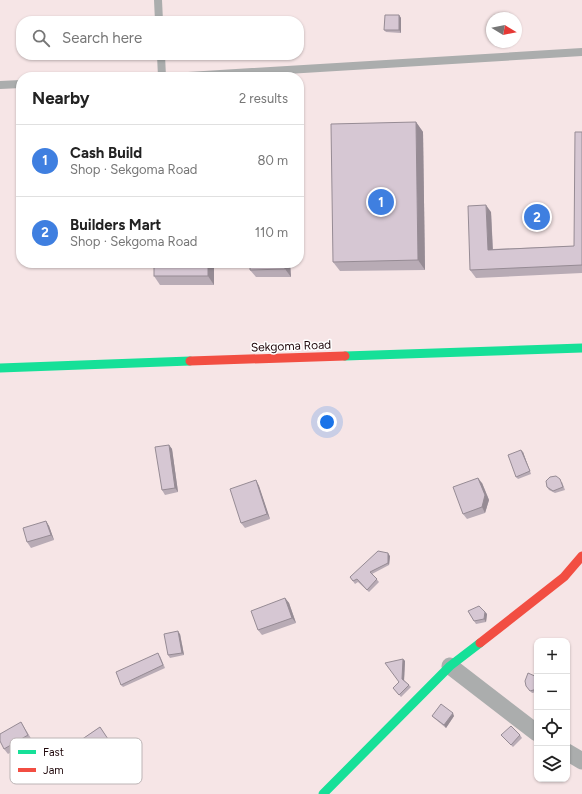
<!DOCTYPE html>
<meta charset="utf-8">
<style>
:root{--surface:#fff;--page:#f2f2f2;--text:#222;--muted:#767676;--line:#e0e0e0;--accent:#0b8043}
body{margin:0;font-family:Figtree,sans-serif;background:var(--page);color:var(--text)}
.controls{position:absolute;right:12px;bottom:12px;display:grid;overflow:hidden;border-radius:8px;box-shadow:0 1px 3px #0004}
.controls button{width:36px;height:36px;display:grid;place-items:center;padding:0;border:0;border-bottom:1px solid var(--line);background:var(--surface);color:var(--text);font:20px sans-serif}
.compass{position:absolute;left:486px;top:12px;width:36px;height:36px;border-radius:50%;background:var(--surface);box-shadow:0 1px 3px #0004;rotate:100deg}
.you{position:absolute;left:327px;top:422px;width:14px;height:14px;margin:-10px;border:3px solid #fff;border-radius:50%;background:#1a73e8;box-shadow:0 0 0 6px #1a73e833}
.badge{display:grid;place-items:center;width:26px;height:26px;border-radius:50%;background:var(--accent);color:#fff;font-size:13px;font-weight:700}
.pin{position:absolute;translate:-50% -50%;border:2px solid #fff;box-shadow:0 1px 4px #0006}
.list{margin:0;padding:0;list-style:none}
h2{display:flex;justify-content:space-between;align-items:center;height:52px;margin:0;padding:0 16px;font-size:17px}
h2 small{font-size:13px;font-weight:400;color:var(--muted)}
.list li{display:grid;grid-template-columns:26px 1fr auto;gap:12px;align-items:center;box-sizing:border-box;height:72px;padding:0 16px;border-top:1px solid var(--line)}
.list b{display:block;font-size:15px;white-space:nowrap}
.list p{margin:0;font-size:13px;white-space:nowrap;color:var(--muted)}
.list em{font-size:13px;font-style:normal;color:var(--muted)}
.icon{flex:none;width:22px;height:22px;fill:none;stroke:currentColor;stroke-width:2;stroke-linecap:round;stroke-linejoin:round}
.map{position:relative;flex:none;width:582px;height:794px;overflow:hidden}
.search{position:absolute;background:var(--surface);box-shadow:0 1px 3px #0004;left:16px;top:16px;width:288px;height:44px;display:flex;align-items:center;gap:10px;box-sizing:border-box;padding:0 14px;border-radius:16px;color:var(--muted);font-size:15px}
.panel{position:absolute;background:var(--surface);box-shadow:0 1px 3px #0004;left:16px;top:72px;width:288px;height:196px;border-radius:16px}
.map>svg:first-child{display:block}
</style>
<div class="map">
<svg width="582" height="794" viewBox="0 0 582 794">
<rect width="100%" height="100%" fill="#f6e5e6"/>
<g fill="none" stroke-linecap="round" stroke-linejoin="round">
<g stroke="#abadad" stroke-width="8">
<polyline points="158,0 159,21"/>
<polyline points="161,55 162,77"/>
<polyline points="172,77 582,52"/>
<polyline points="0,85 21,84"/>
</g>
<g stroke="#abadad" stroke-width="17">
<polyline points="450,666 537,733"/>
<polyline points="567,752 582,761"/>
</g>
<g stroke="#16e098" stroke-width="9">
<polyline points="345,356 582,348"/>
<polyline points="0,368 190,361"/>
<polyline points="323,794 450,666 480,643"/>
</g>
<g stroke="#f24e42" stroke-width="9">
<polyline points="190,361 345,356"/>
<polyline points="480,643 564,577 582,556"/>
</g>
</g>
<g fill="#b8abb5">
<polygon points="399,15 401,18 401,33 386,32 384,30"/>
<polygon points="416,122 423,132 425,270 340,271 333,262"/>
<polygon points="582,132 582,273 476,278 470,270 491,212 493,249 574,246"/>
<polygon points="214,263 214,285 160,285 154,276"/>
<polygon points="250,263 290,263 291,277 256,277 250,270"/>
<polygon points="169,445 172,449 178,492 165,495 162,490"/>
<polygon points="523,452 531,474 518,479 516,477"/>
<polygon points="256,480 259,486 270,519 245,528 241,523"/>
<polygon points="562,482 565,490 555,493 549,490 547,487"/>
<polygon points="482,483 489,500 485,513 467,519 463,514"/>
<polygon points="46,521 49,526 54,540 31,548 27,542"/>
<polygon points="390,556 389,565 372,574 379,582 369,592 358,582 355,584 350,577"/>
<polygon points="285,598 289,603 296,623 262,635 258,630"/>
<polygon points="468,611 485,612 487,614 486,622 476,624"/>
<polygon points="180,634 184,655 170,658 168,655"/>
<polygon points="160,656 165,668 123,687 121,685"/>
<polygon points="403,659 405,661 404,680 411,687 401,697 393,688 399,682"/>
<polygon points="537,677 537,692 532,693 526,686"/>
<polygon points="432,716 454,716 446,728 434,718"/>
<polygon points="21,722 32,740 8,754 4,749"/>
<polygon points="100,727 117,753 95,768 78,742"/>
<polygon points="501,735 520,735 522,738 513,747"/>
</g>
<g fill="#968b94">
<polygon points="399,15 401,18 401,33 399,30"/>
<polygon points="416,122 423,132 425,270 418,260"/>
<polygon points="486,205 491,212 493,257 488,250"/>
<polygon points="208,263 214,263 214,285 208,276"/>
<polygon points="285,263 290,263 291,277 285,269"/>
<polygon points="169,445 172,449 178,492 175,488"/>
<polygon points="521,450 523,452 531,474 530,471"/>
<polygon points="478,478 482,483 489,500 485,513 482,507"/>
<polygon points="256,480 259,486 270,519 267,514"/>
<polygon points="46,521 49,526 54,540 51,535"/>
<polygon points="388,553 390,556 389,565 388,563"/>
<polygon points="285,598 289,603 296,623 292,618"/>
<polygon points="485,612 487,614 486,622 484,619"/>
<polygon points="178,631 180,634 184,655 182,653"/>
<polygon points="403,659 405,661 404,681 402,679"/>
<polygon points="453,713 454,716 446,728 444,725"/>
</g>
<g fill="#d6c7d3" stroke="#968b94">
<polygon points="385,15 399,15 399,30 384,30"/>
<polygon points="416,122 418,260 333,262 331,124"/>
<polygon points="575,132 582,132 582,265 470,270 468,206 486,205 488,250 574,246"/>
<rect x="154" y="263" width="54" height="13"/>
<polygon points="250,263 285,263 285,269 250,270"/>
<polygon points="169,445 175,488 162,490 155,447"/>
<polygon points="521,450 530,471 516,477 508,455"/>
<polygon points="556,476 560,479 563,487 553,491 547,487 546,481 550,477"/>
<polygon points="478,478 485,495 482,507 463,514 453,487"/>
<polygon points="256,480 267,514 241,523 230,489"/>
<polygon points="46,521 51,535 27,542 23,528"/>
<polygon points="378,551 388,553 388,563 370,572 377,579 367,590 357,579 353,581 350,577"/>
<polygon points="285,598 292,618 258,630 251,611"/>
<polygon points="479,606 485,612 484,619 474,621 468,611"/>
<polygon points="178,631 182,653 168,655 164,634"/>
<polygon points="158,653 163,665 121,685 116,672"/>
<polygon points="403,659 402,679 409,685 399,695 393,688 399,682 385,663"/>
<polygon points="528,673 537,677 537,689 530,691 526,686 525,681"/>
<polygon points="441,704 453,713 444,725 432,716"/>
<polygon points="21,722 28,735 4,749 0,741 0,734"/>
<polygon points="511,726 520,735 511,745 501,735"/>
<polygon points="100,727 114,748 92,763 78,742"/>
</g>
<g text-anchor="middle" dominant-baseline="central" stroke-width="3" stroke-linejoin="round" paint-order="stroke">
<g font-size="12" fill="#1e0609" stroke="#fff">
<text transform="translate(291 346) rotate(-2)">Sekgoma Road</text>
</g>
</g>
<rect x="10" y="738" width="132" height="46" rx="6" fill="#fff" stroke="#bcb4b5" stroke-width="1"/>
<rect x="18" y="750" width="18" height="4" fill="#16e098"/>
<rect x="18" y="768" width="18" height="4" fill="#f24e42"/>
<g font-size="11" fill="#1e0609">
<text x="43" y="756">Fast</text>
<text x="43" y="774">Jam</text>
</g>
</svg>
<div class="controls">
<button>+</button>
<button>−</button>
<button><svg class="icon" aria-label="locate" viewBox="0 0 24 24"><circle cx="12" cy="12" r="6"/><path d="M12 2v4M12 18v4M2 12h4M18 12h4"/></svg></button>
<button><svg class="icon" aria-label="layers" viewBox="0 0 24 24"><path d="M12 4l9 5-9 5-9-5zM3 14l9 5 9-5"/></svg></button>
</div>
<svg class="compass" viewBox="-18 -18 36 36"><path d="M0-13l5 13h-10z" fill="#e53935"/><path d="M0 13l5-13h-10z" fill="#767676"/></svg>
<div class="you"></div>
<div class="pin badge" style="left:381px;top:202px;background:#3f7fe0">1</div>
<div class="pin badge" style="left:537px;top:217px;background:#3f7fe0">2</div>
<div class="search"><svg class="icon" aria-label="search" viewBox="0 0 24 24"><circle cx="10" cy="10" r="6"/><path d="M15 15l6 6"/></svg>Search here</div>
<section class="panel">
<h2>Nearby<small>2 results</small></h2>
<ul class="list">
<li><span class="badge" style="background:#3f7fe0">1</span><div><b>Cash Build</b><p>Shop · Sekgoma Road</p></div><em>80 m</em></li>
<li><span class="badge" style="background:#3f7fe0">2</span><div><b>Builders Mart</b><p>Shop · Sekgoma Road</p></div><em>110 m</em></li>
</ul>
</section>
</div>
